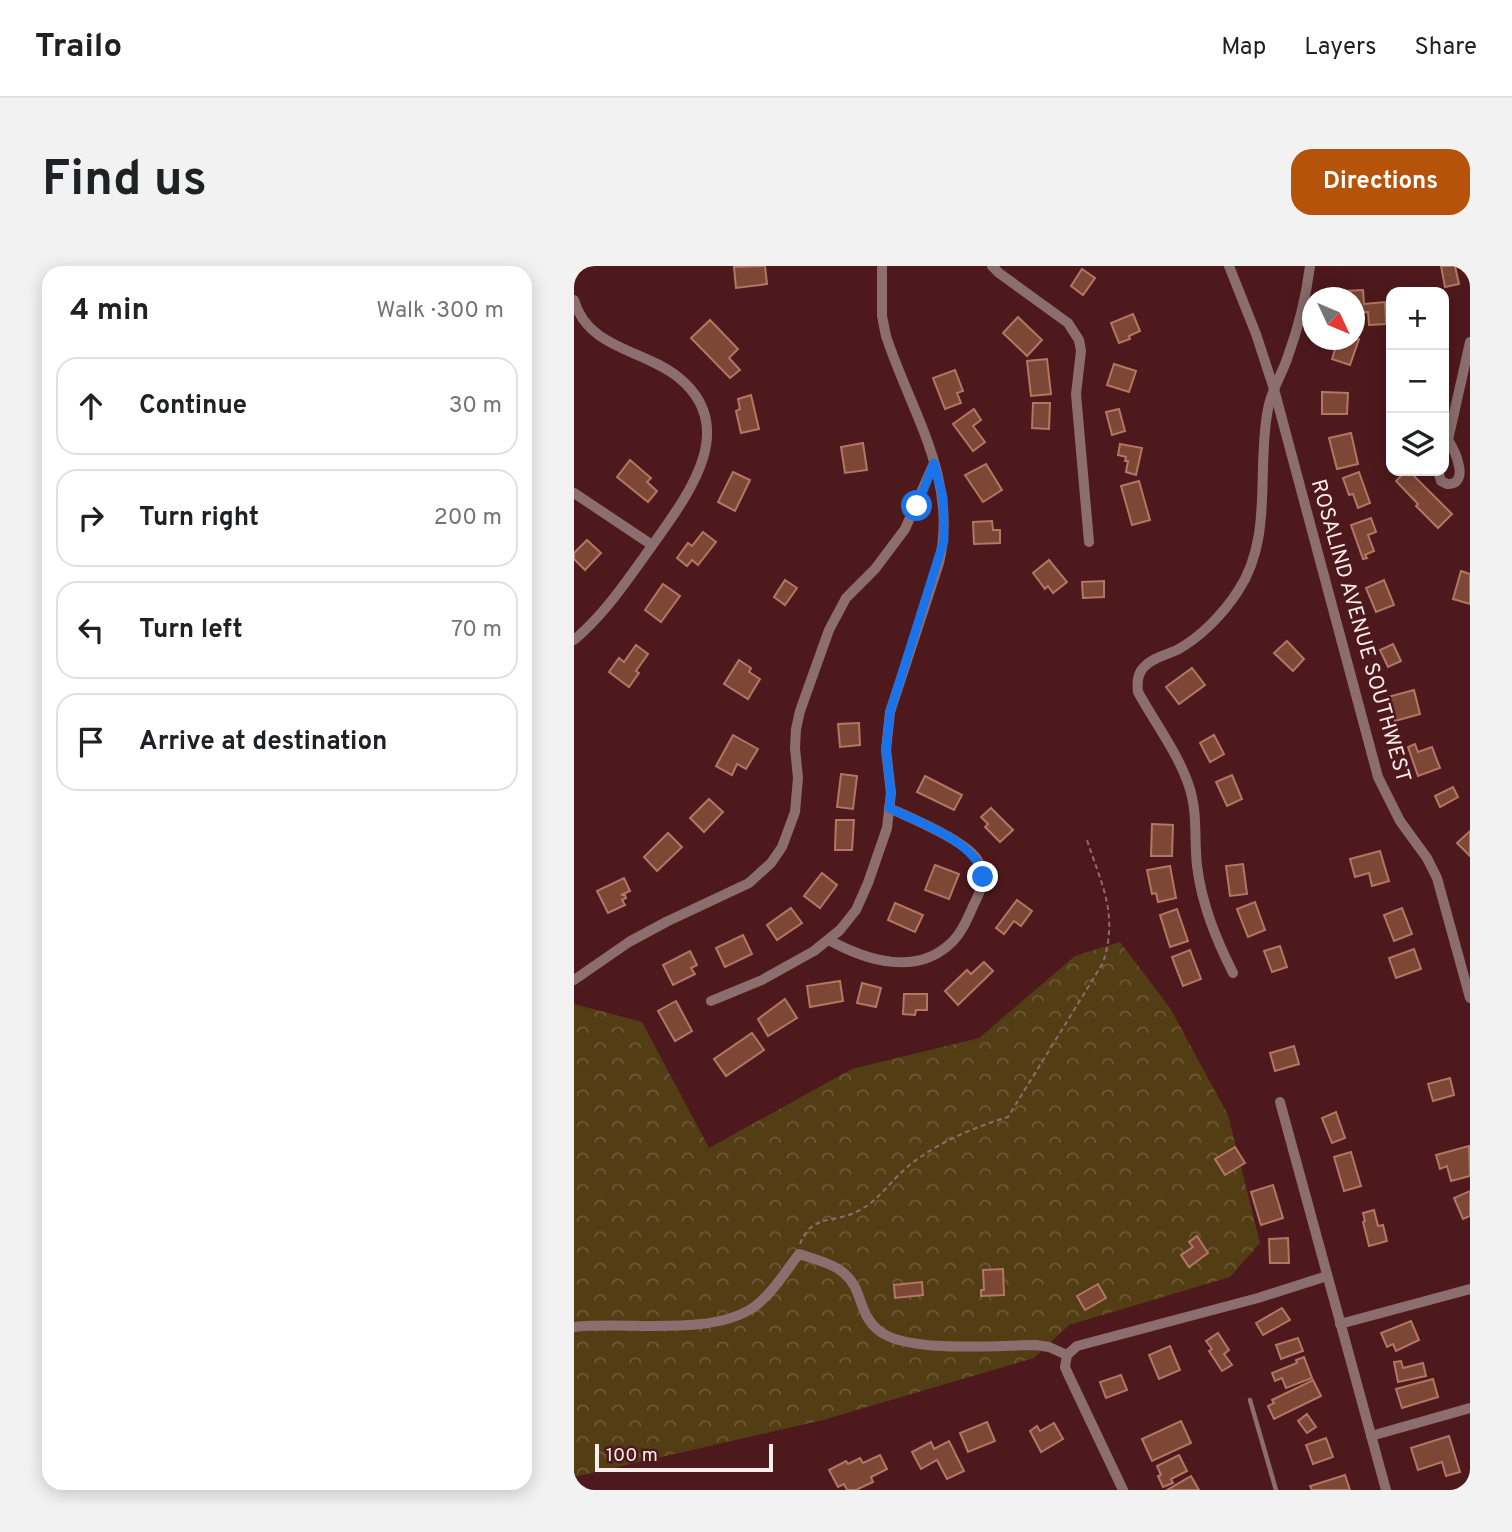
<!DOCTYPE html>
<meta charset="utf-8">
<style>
:root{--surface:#fff;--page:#f2f2f2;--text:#202124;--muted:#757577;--line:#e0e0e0;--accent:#b45309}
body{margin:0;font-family:Overpass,sans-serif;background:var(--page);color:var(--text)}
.controls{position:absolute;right:21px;top:21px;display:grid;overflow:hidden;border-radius:14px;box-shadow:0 4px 18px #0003}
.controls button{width:63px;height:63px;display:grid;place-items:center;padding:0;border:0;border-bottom:2px solid var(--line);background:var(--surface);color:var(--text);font:35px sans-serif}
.compass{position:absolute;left:728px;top:21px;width:63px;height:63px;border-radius:50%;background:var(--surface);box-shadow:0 4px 18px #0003;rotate:134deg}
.scale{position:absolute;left:21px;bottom:18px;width:178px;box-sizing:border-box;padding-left:7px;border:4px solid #fbedec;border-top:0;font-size:19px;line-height:24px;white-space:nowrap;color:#fbedec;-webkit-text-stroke:5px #4e191d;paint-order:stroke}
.stop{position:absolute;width:21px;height:21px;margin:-16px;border:5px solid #1a73e8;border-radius:50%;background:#fff}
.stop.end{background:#1a73e8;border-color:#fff;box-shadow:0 2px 7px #0008}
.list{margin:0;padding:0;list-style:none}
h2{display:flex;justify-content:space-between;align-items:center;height:91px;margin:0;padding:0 28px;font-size:30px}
h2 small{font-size:23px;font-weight:400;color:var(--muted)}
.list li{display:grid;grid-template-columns:46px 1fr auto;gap:21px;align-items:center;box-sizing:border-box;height:98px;margin:0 14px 14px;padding:0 14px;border:2px solid var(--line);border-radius:21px}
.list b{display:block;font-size:26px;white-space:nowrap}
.list em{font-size:23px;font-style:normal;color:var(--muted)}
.icon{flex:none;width:38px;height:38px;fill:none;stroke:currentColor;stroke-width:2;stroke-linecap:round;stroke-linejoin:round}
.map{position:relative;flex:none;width:896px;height:1224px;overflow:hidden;border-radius:21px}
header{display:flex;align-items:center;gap:42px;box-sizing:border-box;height:98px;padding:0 35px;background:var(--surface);border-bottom:2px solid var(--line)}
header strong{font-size:33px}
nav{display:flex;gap:38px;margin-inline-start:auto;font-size:24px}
.intro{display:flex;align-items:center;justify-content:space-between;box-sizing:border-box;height:168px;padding:0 42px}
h1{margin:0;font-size:49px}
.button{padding:18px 32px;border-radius:21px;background:var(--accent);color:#fff;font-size:24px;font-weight:700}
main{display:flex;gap:42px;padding:0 42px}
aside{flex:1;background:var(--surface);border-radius:21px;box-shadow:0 4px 18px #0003}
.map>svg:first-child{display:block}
</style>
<header>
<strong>Trailo</strong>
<nav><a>Map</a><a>Layers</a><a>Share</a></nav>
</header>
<div class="intro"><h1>Find us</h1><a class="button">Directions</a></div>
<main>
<aside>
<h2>4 min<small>Walk · 300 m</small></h2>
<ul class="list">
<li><svg class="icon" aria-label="ahead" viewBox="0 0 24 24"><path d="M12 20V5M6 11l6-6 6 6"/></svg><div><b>Continue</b></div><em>30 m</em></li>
<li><svg class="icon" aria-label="right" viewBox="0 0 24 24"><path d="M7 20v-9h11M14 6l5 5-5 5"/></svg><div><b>Turn right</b></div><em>200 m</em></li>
<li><svg class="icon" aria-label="left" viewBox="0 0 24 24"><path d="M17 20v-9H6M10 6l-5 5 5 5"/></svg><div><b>Turn left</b></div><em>70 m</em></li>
<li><svg class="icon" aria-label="arrive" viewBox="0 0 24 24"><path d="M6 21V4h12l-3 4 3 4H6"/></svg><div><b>Arrive at destination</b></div></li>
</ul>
</aside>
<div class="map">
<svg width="896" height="1224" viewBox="0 0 896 1224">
<defs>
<pattern id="forest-crowns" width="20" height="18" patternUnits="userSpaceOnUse" patternTransform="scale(1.75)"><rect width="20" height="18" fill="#533d14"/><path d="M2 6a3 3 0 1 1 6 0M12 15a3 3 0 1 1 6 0" fill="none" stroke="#6d5936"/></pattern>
</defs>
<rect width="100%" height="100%" fill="#4e191d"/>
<polygon fill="url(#forest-crowns)" points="546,676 596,742 654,849 686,977 656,1011 495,1059 460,1092 249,1154 0,1211 0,738 68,756 135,882 278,803 405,772 501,690"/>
<g fill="#7d4735" stroke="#b27764" stroke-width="2">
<polygon points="191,0 193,18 162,22 160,1"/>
<polygon points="867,0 881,0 885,18 871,21"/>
<polygon points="508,3 521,12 509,29 497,20"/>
<polygon points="789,24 790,38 811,36 812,58 795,59 794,46 780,47 780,32 770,32 769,25"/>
<polygon points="559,48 566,65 555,70 556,73 545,77 537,57"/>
<polygon points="444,51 468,74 453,90 429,67"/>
<polygon points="136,54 164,83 155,92 166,104 156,112 117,72"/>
<polygon points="780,71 785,73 776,99 758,93 764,74 780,74"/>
<polygon points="473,93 477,128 457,130 453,95"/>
<polygon points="540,98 562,105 555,126 533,119"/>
<polygon points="381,104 389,125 383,127 387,137 371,143 359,112"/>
<polygon points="748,126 774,127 773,148 748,148"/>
<polygon points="177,129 185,163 167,167 162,145 166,143 164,133"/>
<polygon points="459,137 476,137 475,163 458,162"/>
<polygon points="400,143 407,154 399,160 411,176 399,185 379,158"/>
<polygon points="545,143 551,165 538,169 532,146"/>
<polygon points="777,167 784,198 763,203 755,172"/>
<polygon points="289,177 293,204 271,207 267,181"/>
<polygon points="546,178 568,182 562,209 552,206 554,195 551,195 552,191 544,189"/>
<polygon points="56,194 77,212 73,216 83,225 74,236 43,211"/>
<polygon points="412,198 428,224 409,236 391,209"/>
<polygon points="832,205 835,205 878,248 864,262 842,240 844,238 822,215"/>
<polygon points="159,206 176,214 161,245 144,236"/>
<polygon points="785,206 796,237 784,242 779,228 775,229 769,212"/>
<polygon points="565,215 576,254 558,259 547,220"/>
<polygon points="797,252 802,266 794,269 800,285 791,289 793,292 789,293 777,259"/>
<polygon points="418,255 419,264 426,264 426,277 400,278 399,256"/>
<polygon points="129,266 142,276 124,299 118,294 113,300 103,292 114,277 118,280"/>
<polygon points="13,274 27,287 11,304 0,293 0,287"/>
<polygon points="475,294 493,316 479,327 474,320 471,323 459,307"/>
<polygon points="887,305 896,308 896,338 879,333"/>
<polygon points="211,314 223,322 211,339 200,331"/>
<polygon points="810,314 820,339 802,346 792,322"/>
<polygon points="530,315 530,331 509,332 508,316"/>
<polygon points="89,318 106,330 87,356 71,344"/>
<polygon points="713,375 730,393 719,405 700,387"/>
<polygon points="819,378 827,395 814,401 806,384"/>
<polygon points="62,379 74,388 62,405 65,407 55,421 35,406 45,392 50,396"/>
<polygon points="165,394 177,402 175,406 186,413 174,433 150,418"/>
<polygon points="618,402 631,419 605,438 592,421"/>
<polygon points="840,424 846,448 821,455 814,431"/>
<polygon points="285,457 286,479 266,481 264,458"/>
<polygon points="159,469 184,483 172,503 163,498 158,509 142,500"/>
<polygon points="640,469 650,488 636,496 626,477"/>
<polygon points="841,478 844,486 858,481 866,502 844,510 834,481"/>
<polygon points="267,508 283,510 279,543 263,541"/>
<polygon points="658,509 668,533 653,540 642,516"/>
<polygon points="351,510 388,529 380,544 343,526"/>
<polygon points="879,521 884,531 866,541 861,530"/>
<polygon points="135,533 149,546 130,566 116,552"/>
<polygon points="417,542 439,564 426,576 411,561 414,558 407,551"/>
<polygon points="262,554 280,554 278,584 261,584"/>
<polygon points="578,558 599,559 598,590 577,590"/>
<polygon points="896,565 896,590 883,577"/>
<polygon points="94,567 108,581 83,605 70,591"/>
<polygon points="806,585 815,615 798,620 795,607 781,611 776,593"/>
<polygon points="669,598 673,628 656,630 652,600"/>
<polygon points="361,599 385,608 375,633 351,624"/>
<polygon points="596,600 602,632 584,636 582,627 578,628 573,604"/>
<polygon points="248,607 263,619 246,642 230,630"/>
<polygon points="50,612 56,625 47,629 51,629 52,632 48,634 51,639 34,647 23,625"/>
<polygon points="443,634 458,645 447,660 440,655 430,668 422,662"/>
<polygon points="681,636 691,664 674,671 663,643"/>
<polygon points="321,637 349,649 341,666 314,654"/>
<polygon points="217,642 228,657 203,674 193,659"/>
<polygon points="828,642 838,668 820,675 810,649"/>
<polygon points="603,643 614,675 596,681 586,649"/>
<polygon points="169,669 178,688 151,701 142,682"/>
<polygon points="706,680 713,701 698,706 690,685"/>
<polygon points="840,683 847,703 822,712 815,692"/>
<polygon points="616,684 627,713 609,720 598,691"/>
<polygon points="116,685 123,699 117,702 121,708 99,719 89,699"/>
<polygon points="410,696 419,705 384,739 371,725 393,704 397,708"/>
<polygon points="266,715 269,735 236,741 233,720"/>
<polygon points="288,717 307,722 302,741 283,737"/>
<polygon points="330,728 353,728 353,744 342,744 341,749 329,748"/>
<polygon points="211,733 223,752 194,770 184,753"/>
<polygon points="102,735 118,765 101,775 84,745"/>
<polygon points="178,767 190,784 152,810 140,793"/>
<polygon points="720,780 725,798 701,805 696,787"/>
<polygon points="876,812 880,829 859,835 854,818"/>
<polygon points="762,846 771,872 758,877 748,852"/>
<polygon points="895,880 896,910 877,915 873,900 866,903 862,889"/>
<polygon points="661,881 671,897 651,909 641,893"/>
<polygon points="777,886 787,920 770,925 760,891"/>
<polygon points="699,919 709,952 687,959 677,926"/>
<polygon points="896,925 896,950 889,953 880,932"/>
<polygon points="800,944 804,960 809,959 813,975 795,980 789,956 791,955 789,947"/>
<polygon points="623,970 634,987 615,1001 607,989 619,981 615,976"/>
<polygon points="714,972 715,997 696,997 695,973"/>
<polygon points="429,1003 430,1029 407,1030 407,1024 410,1024 409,1004"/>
<polygon points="348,1016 349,1029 321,1032 320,1019"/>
<polygon points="524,1018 532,1032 511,1044 503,1030"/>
<polygon points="708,1042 716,1054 689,1069 682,1057"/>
<polygon points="837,1055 845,1074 822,1085 819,1078 813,1081 807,1067"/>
<polygon points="644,1067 655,1084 650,1088 658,1099 648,1105 635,1085 638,1083 632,1075"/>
<polygon points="724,1072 729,1085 707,1093 702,1079"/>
<polygon points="596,1080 606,1104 585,1113 575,1089"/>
<polygon points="730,1091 738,1112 712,1122 708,1112 701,1115 698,1107 723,1097 722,1094"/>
<polygon points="827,1095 829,1102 849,1097 852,1110 824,1116 820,1096"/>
<polygon points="547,1109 553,1124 532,1132 526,1116"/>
<polygon points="859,1113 864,1131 828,1142 822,1123"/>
<polygon points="739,1114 747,1130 700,1153 694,1140 700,1137 698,1134"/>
<polygon points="733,1148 742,1161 733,1167 724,1155"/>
<polygon points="607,1155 617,1177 578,1195 568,1173"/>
<polygon points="413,1156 421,1175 394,1186 386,1167"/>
<polygon points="480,1157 489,1173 467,1186 456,1165 463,1160 466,1165"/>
<polygon points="875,1170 886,1206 872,1210 868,1196 844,1204 837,1182"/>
<polygon points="752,1172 759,1191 739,1198 732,1179"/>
<polygon points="375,1175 390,1205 373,1213 363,1194 347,1203 338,1186 357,1176 360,1183"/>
<polygon points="306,1189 313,1203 297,1211 299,1216 282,1224 273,1224 270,1218 264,1221 255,1204 272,1195 274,1198 286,1192 289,1197"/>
<polygon points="605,1189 613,1205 597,1213 599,1217 589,1221 584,1210 587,1209 583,1200"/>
<polygon points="771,1209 776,1224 738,1224 736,1220"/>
<polygon points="617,1210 625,1224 593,1224"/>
</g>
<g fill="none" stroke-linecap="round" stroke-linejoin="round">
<path stroke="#906a6c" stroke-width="2" stroke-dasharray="5 3.5" stroke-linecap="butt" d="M 226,978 C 238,947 260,958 284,945 C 303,936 316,916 332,902 C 362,877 398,862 434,851 L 529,697 C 545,647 527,618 512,571"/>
<polyline stroke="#8d6e6e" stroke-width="4.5" points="676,1134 702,1224"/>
<g stroke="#8d6e6e" stroke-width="10">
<polyline points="418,0 425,7 494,57 505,74 507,85 502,128 515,276"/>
<polyline points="655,0 682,68 700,123 804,511 826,555 853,592 863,612 896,732"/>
<path d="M 0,34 C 14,83 69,83 104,111 C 169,163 110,234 75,284 C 52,316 30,349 0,374"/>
<polyline points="870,185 874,174 896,76"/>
<path d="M 864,205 L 867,215 L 873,218 C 896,219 882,186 874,174"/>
<polyline points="0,227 78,279"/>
<path d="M 255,674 C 293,695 344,711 379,675 C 389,665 394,651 400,638 C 408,623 413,609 403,593 C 390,574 337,552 315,542"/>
<path d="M 659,707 C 642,673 628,639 623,600 C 620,573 624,547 615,520 C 604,487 581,457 564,426 C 563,417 563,408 570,401 C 578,392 592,389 603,384 C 627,371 649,348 664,325 C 700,271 682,203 694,143 C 697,125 707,110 713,93 C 724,63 732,32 736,0"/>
<polyline points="0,714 55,676 92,656 175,617 197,597 208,581 221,546 224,512 221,482 222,463 226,445 255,364 272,332 301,303 331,263 360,197"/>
<path d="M 137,735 L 188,714 L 240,685 L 266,664 L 282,644 L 294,617 L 313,562 L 317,527 L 312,484 L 316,446 L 365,297 C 385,214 337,146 312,70 L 308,50 L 308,0"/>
<polyline points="706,836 812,1224"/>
<polyline points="766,1058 896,1023"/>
<path d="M 0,1061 C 52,1055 137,1071 180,1041 C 198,1028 211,1006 225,988 C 250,996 274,1000 284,1028 C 289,1042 292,1054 304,1064 C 332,1088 424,1079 462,1079 L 475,1081 L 493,1089"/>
<polyline points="493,1089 503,1080 684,1032 753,1010"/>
<polyline points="493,1089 491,1101 494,1108 549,1224"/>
<polyline points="797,1170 896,1142"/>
</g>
</g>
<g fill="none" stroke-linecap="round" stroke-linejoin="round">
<path stroke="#1a73e8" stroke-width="9" d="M 343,240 L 360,197 L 369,232 L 370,274 L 316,446 L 312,484 L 317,527 L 315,542 C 344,556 404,576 409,611"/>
</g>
<g text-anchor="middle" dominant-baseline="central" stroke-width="5" stroke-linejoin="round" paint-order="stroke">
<g font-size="21" fill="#fbedec" stroke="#4e191d">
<text transform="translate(786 365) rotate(74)">ROSALIND AVENUE SOUTHWEST</text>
</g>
</g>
</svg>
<div class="controls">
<button>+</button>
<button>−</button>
<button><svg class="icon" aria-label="layers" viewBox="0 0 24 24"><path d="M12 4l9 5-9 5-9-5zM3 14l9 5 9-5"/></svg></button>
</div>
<svg class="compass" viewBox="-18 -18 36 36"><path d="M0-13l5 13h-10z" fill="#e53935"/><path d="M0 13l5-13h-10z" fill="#757577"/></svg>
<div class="scale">100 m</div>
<div class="stop" style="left:343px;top:240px"></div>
<div class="stop end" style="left:409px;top:611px"></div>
</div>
</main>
